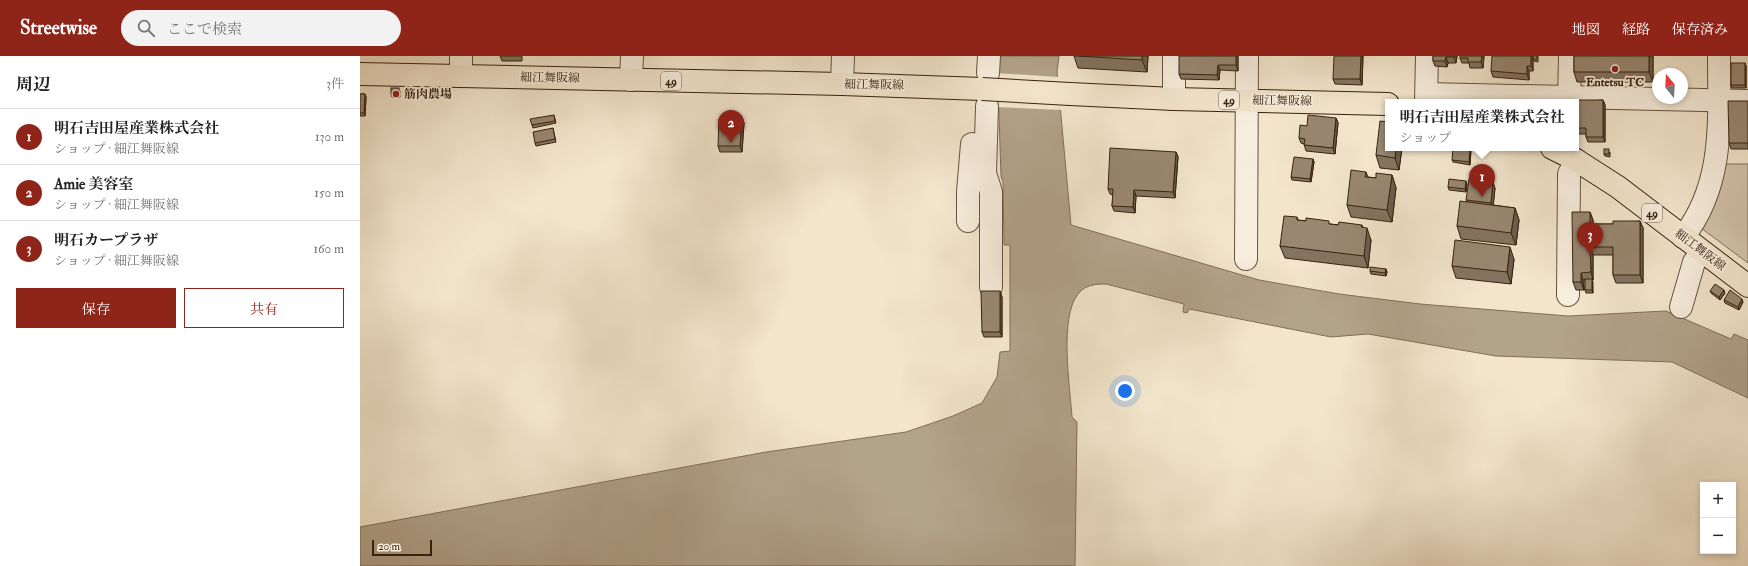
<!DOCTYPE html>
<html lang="ja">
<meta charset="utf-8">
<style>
:root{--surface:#fff;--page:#f2f2f2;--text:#222;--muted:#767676;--line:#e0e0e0;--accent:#8f2418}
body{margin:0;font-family:"IM FELL Double Pica","Noto Serif JP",serif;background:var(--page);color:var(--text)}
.controls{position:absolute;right:12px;bottom:12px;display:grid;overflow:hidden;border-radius:0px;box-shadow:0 2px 6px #0003}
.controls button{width:36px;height:36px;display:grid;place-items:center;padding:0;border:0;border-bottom:1px solid var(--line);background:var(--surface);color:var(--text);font:20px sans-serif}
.compass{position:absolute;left:1292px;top:12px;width:36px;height:36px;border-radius:50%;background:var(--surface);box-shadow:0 2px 6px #0003;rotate:342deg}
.scale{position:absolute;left:12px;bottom:10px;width:60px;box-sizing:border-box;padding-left:4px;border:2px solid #37220e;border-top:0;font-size:11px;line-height:14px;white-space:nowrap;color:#37220e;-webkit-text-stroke:3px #f7eede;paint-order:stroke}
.you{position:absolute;left:765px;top:335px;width:14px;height:14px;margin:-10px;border:3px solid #fff;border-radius:50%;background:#1a73e8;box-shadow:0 0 0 6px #1a73e833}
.badge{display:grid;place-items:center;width:26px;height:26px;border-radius:50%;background:var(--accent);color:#fff;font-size:13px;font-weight:700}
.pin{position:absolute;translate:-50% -33px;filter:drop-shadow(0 1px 2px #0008)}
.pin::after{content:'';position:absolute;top:21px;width:14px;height:12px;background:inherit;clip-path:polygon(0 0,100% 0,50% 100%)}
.popup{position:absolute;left:1025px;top:43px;width:194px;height:52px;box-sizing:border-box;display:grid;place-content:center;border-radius:0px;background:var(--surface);filter:drop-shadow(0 1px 3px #0005);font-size:13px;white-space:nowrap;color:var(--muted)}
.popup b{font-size:15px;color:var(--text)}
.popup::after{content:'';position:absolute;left:50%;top:100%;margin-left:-8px;border:8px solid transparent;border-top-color:var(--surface)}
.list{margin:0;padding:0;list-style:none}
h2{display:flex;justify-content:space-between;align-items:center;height:52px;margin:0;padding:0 16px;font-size:17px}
h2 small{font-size:13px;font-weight:400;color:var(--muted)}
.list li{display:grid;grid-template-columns:26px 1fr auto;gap:12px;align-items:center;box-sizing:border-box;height:56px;padding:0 16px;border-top:1px solid var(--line)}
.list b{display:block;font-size:15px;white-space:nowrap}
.list p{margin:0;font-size:13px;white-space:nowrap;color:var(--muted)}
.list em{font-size:13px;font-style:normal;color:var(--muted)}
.actions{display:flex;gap:8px;padding:12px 16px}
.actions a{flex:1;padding:9px 0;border:1px solid var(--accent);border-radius:0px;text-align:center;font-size:14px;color:var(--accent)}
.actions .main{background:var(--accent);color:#fff}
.icon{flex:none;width:22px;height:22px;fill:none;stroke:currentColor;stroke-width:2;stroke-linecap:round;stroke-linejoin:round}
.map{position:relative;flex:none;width:1388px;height:510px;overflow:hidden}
header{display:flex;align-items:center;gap:24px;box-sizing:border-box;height:56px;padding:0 20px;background:var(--accent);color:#fff}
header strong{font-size:19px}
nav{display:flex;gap:22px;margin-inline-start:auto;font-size:14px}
.search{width:280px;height:36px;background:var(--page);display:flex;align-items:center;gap:10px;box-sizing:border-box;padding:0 14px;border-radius:22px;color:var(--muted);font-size:15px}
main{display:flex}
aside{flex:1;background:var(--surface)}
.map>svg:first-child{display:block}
</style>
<header>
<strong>Streetwise</strong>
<div class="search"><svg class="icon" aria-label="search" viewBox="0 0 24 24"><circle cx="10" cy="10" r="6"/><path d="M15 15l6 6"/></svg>ここで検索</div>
<nav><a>地図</a><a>経路</a><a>保存済み</a></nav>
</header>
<main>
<aside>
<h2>周辺<small>3件</small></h2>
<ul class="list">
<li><span class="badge">1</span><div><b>明石吉田屋産業株式会社</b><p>ショップ · 細江舞阪線</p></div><em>130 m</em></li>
<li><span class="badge">2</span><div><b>Amie 美容室</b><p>ショップ · 細江舞阪線</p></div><em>150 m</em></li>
<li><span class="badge">3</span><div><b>明石カープラザ</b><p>ショップ · 細江舞阪線</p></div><em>160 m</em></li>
</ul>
<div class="actions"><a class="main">保存</a><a>共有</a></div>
</aside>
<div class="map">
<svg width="1388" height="510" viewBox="0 0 1388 510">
<rect width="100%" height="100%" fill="#f2e5cc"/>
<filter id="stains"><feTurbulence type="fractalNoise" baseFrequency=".005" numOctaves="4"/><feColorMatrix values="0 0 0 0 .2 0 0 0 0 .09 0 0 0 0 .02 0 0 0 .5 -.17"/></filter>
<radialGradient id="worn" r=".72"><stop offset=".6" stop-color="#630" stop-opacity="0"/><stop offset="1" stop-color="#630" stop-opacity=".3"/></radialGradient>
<polygon fill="#d2c4ac" stroke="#84735d" points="1364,108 1388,108 1388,207 1341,172"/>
<path fill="#b2a38b" stroke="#816f59" d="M 637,0 L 699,0 L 697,16 L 711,169 L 899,224 L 979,238 L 1060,248 L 1208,260 L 1306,255 L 1371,283 L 1374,278 L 1388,284 L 1388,342 L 1312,306 L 1136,300 L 1008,278 L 971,281 L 829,253 L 827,257 L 823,256 L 824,248 L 746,228 C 735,228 725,229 718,238 C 699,262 710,331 712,361 L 717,366 L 715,510 L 0,510 L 0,471 L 406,396 L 546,376 L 593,360 L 622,347 L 637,321 L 640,296 L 650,295 L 650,189 L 644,189 L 643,126 L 641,120 Z"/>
<polygon fill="#f2e5cc" points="635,17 699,21 702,54 636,51"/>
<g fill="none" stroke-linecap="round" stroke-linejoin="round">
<defs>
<g id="minor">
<polyline points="628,17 629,0"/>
<polyline points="101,20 101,0"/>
<polyline points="271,24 272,0"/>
<polyline points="482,28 483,0"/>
<polyline points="1067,38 1388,45"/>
<polyline points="814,43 814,0"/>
<polyline points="1066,46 1067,0"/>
<polyline points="1209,46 1210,0"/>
<polyline points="627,50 625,117 631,136 631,231"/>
<polyline points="608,165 608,136 612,88"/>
<path d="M 1323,181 C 1365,128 1359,63 1359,0"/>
<polyline points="886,203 887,0"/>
<polyline points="1208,239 1209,118 1216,104"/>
<polyline points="1321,251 1334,206 1342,196"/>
</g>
<g id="major">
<polyline points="0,18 482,28 622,33"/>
<polyline points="710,38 814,43 1028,48"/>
<polyline points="1192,92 1216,104 1258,131 1388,230"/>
</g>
</defs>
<use href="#minor" stroke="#66533e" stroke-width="24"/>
<use href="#major" stroke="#37220e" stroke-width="24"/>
<use href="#minor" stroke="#f7eede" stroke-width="22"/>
<use href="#major" stroke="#f2e5cc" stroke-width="22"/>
<defs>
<polyline id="major-bridge" points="622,33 710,38"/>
</defs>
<use href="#major-bridge" stroke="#37220e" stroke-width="24" stroke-linecap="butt"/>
<use href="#major-bridge" stroke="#f2e5cc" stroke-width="22"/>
</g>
<g fill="#837461" stroke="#37220e">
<polygon points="140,0 162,0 162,5 142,5"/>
<polygon points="714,0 788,0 787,16 718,12"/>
<polygon points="878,0 878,15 860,14 859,24 821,23 819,18"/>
<polygon points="1003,0 1002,29 975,28 973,23"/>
<polygon points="1073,0 1097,0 1096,7 1088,7 1087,11 1075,10 1073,5"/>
<polygon points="1124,0 1123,12 1110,12 1109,7 1102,7 1100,2"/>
<polygon points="1178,0 1178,6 1174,5 1173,3 1173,15 1169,15 1169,24 1133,21 1131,15"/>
<polygon points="1214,0 1293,0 1293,26 1217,26 1214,16"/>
<polygon points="1385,7 1386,10 1386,32 1372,32 1371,29"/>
<polygon points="40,35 40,41 32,41 31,38"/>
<polygon points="0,38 5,38 6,41 5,60 0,60"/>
<polygon points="1243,44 1245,49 1245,86 1228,86 1226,81 1226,78 1217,78 1216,75 1216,46"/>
<polygon points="1388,45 1388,93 1371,93 1369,87"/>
<polygon points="194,59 196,67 173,72 172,69"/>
<polygon points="382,61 384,67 382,96 360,96 358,90"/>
<polygon points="976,62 978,67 975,98 946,95 944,88 941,87 939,82 947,70"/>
<polygon points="193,72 196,86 176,90 175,87"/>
<polygon points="1028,92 1042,92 1039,114 1020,112 1016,99"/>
<polygon points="1111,94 1110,109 1093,106 1092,104"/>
<polygon points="816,96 818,101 815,142 776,140 775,157 754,155 752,150 753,139 750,138 748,133"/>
<polygon points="1250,96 1250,101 1245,100 1244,98"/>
<polygon points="953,103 954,106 951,126 932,124 931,121"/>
<polygon points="1006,116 1008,121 1016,122 1032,119 1036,132 1032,166 991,161 987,149"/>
<polygon points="1107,128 1106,136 1089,134 1088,131"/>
<polygon points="1135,132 1133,149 1155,152 1159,164 1156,189 1101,183 1097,170 1107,146 1106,144"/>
<polygon points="1230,156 1233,164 1233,168 1253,168 1280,165 1283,172 1283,227 1256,227 1253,219 1253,199 1233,199 1233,224 1232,224 1233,237 1226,237 1225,234 1225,224 1223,224 1224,234 1216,234 1213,226"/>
<polygon points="937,161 938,164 1003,172 1011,184 1008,212 925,202 920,190"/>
<polygon points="1154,203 1151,228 1096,222 1092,210"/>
<polygon points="1026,213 1027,216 1026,220 1011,218 1010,215"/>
<polygon points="640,235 642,241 642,281 624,281 622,276"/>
<polygon points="1350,235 1365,237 1360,244 1351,237"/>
<polygon points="1364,244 1383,246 1379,254 1365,247"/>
</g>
<g fill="#6a5e4f" stroke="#37220e">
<polygon points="782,0 788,0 787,16 782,4"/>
<polygon points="876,0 878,0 878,15 876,9"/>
<polygon points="1001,0 1003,0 1002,29 1000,23"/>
<polygon points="1094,0 1097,0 1096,7 1094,1"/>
<polygon points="1122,0 1124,0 1123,12 1121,6"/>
<polygon points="1171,0 1173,0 1173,15 1171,10"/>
<polygon points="1289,0 1293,0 1293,26 1289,16"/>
<polygon points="1086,1 1088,7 1087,11 1085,5"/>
<polygon points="1385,7 1386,10 1386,32 1385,29"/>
<polygon points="858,9 860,14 859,24 857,19"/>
<polygon points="1167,10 1169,15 1169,24 1167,18"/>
<polygon points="5,38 6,41 5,60 4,57"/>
<polygon points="1243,44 1245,49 1245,86 1243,81"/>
<polygon points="382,61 384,67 382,96 380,90"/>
<polygon points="976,62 978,67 975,98 973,92"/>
<polygon points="1036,92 1042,92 1039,114 1035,102"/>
<polygon points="1110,92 1111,94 1110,109 1109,106"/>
<polygon points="816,96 818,101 815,142 813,136"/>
<polygon points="953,103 954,106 951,126 950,123"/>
<polygon points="1032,119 1036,132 1032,166 1027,154"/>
<polygon points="1106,125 1107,128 1106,136 1105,133"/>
<polygon points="1133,126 1135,132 1133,153 1131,147"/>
<polygon points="774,134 776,140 775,157 773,151"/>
<polygon points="1155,152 1159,164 1156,189 1151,177"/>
<polygon points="1230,156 1233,164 1233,176 1230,168"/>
<polygon points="1280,165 1283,172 1283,227 1280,219"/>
<polygon points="1002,169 1006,180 1007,172 1011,184 1008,212 1004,200"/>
<polygon points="1150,191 1154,203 1151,228 1147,216"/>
<polygon points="1230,191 1233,199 1233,224 1231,216"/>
<polygon points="1026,213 1027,216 1026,220 1025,217"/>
<polygon points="1221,217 1223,224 1224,234 1221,226"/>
<polygon points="1232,223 1233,226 1233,237 1232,234"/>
<polygon points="1364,234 1365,237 1360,244 1359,241"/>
<polygon points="640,235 642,241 642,281 640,276"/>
<polygon points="1382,243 1383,246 1379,254 1378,251"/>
</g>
<g fill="#988771" stroke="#37220e">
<polygon points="719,0 782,0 782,4"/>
<polygon points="819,0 876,0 876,9 858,9 857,19 819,18"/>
<polygon points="974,0 1001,0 1000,23 973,23"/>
<polygon points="1073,0 1094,0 1094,1 1086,1 1085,5 1073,5"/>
<polygon points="1100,0 1122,0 1121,6 1108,6 1108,2 1100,2"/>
<polygon points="1132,0 1171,0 1171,10 1167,10 1167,18 1131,15"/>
<rect x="1173" y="0" width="4" height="3"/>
<rect x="1214" y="0" width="75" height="16"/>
<rect x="1371" y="7" width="14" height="22"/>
<rect x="31" y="32" width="8" height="6"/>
<polygon points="0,38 5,38 4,57 0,57"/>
<polygon points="1216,44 1243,44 1243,81 1226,81 1226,72 1216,72"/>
<polygon points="1368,45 1388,45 1388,87 1369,87"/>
<polygon points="194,59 195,65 172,69 170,63"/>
<polygon points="948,59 976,62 973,92 944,89 945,83 939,82 940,69 947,70"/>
<polygon points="382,61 380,90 358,90 359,63"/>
<polygon points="1020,65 1028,66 1028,92 1036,92 1035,102 1016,99"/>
<polygon points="193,72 195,83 175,87 173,76"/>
<polygon points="750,92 816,96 813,136 774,134 773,151 752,150 753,133 748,133"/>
<polygon points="1093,92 1110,92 1109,106 1092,104"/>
<rect x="1244" y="93" width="5" height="5"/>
<polygon points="934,101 953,103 950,123 931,121"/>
<polygon points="991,114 1006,116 1005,121 1016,122 1016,117 1032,119 1027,154 987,149"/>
<polygon points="1089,123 1106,125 1105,133 1088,131"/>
<polygon points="1109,123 1133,126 1131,147 1106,144"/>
<polygon points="1100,145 1155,152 1151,177 1097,170"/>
<polygon points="1212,156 1230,156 1230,168 1253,168 1253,165 1280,165 1280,219 1253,219 1253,191 1230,191 1231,216 1221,217 1221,226 1213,226"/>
<polygon points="924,160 937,161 937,164 946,165 946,162 969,165 969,168 978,169 979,166 1002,169 1001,171 1007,172 1004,200 920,190"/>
<polygon points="1095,184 1150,191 1147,216 1092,210"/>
<polygon points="1010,211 1026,213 1025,217 1010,215"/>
<rect x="1225" y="223" width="7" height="11"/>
<polygon points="1355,228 1364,234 1359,241 1350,235"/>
<polygon points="1370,234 1382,243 1378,251 1364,244"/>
<polygon points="621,235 640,235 640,276 622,276"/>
</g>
<g fill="#8f2418" stroke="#f7eede" stroke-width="1.5">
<circle cx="1255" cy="13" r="4"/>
<circle cx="36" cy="38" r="4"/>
</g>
<g text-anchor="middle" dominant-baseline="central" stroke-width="3.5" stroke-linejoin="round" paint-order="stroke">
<g fill="#f7eede" stroke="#715f4c" stroke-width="1">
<rect x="301" y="16" width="20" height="18" rx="3"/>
<rect x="859" y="35" width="20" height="18" rx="3"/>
<rect x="1282" y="148" width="20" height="18" rx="3"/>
</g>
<g font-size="11" font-weight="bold" fill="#37220e">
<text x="311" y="25">49</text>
<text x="869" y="44">49</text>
<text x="1292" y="157">49</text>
</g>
<g font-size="12" fill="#37220e" stroke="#f7eede">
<text transform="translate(190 22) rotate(1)">細江舞阪線</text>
<text transform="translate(514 29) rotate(1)">細江舞阪線</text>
<text transform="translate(922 45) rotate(1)">細江舞阪線</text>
<text transform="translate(1340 194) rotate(37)">細江舞阪線</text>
</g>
<g font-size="12" font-weight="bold" fill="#37220e" stroke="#f7eede">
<text x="1255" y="26">Entetsu TC</text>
<text x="44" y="38" text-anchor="start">筋肉農場</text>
</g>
</g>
<rect width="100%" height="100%" filter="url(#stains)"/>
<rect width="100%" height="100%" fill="url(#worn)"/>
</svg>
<div class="controls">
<button>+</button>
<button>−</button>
</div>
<svg class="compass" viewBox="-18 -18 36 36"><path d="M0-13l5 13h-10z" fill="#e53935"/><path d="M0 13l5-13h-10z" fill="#767676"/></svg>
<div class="scale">20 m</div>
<div class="you"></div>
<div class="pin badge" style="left:1122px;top:141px">1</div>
<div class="popup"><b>明石吉田屋産業株式会社</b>ショップ</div>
<div class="pin badge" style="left:371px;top:87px">2</div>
<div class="pin badge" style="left:1230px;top:199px">3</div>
</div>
</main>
